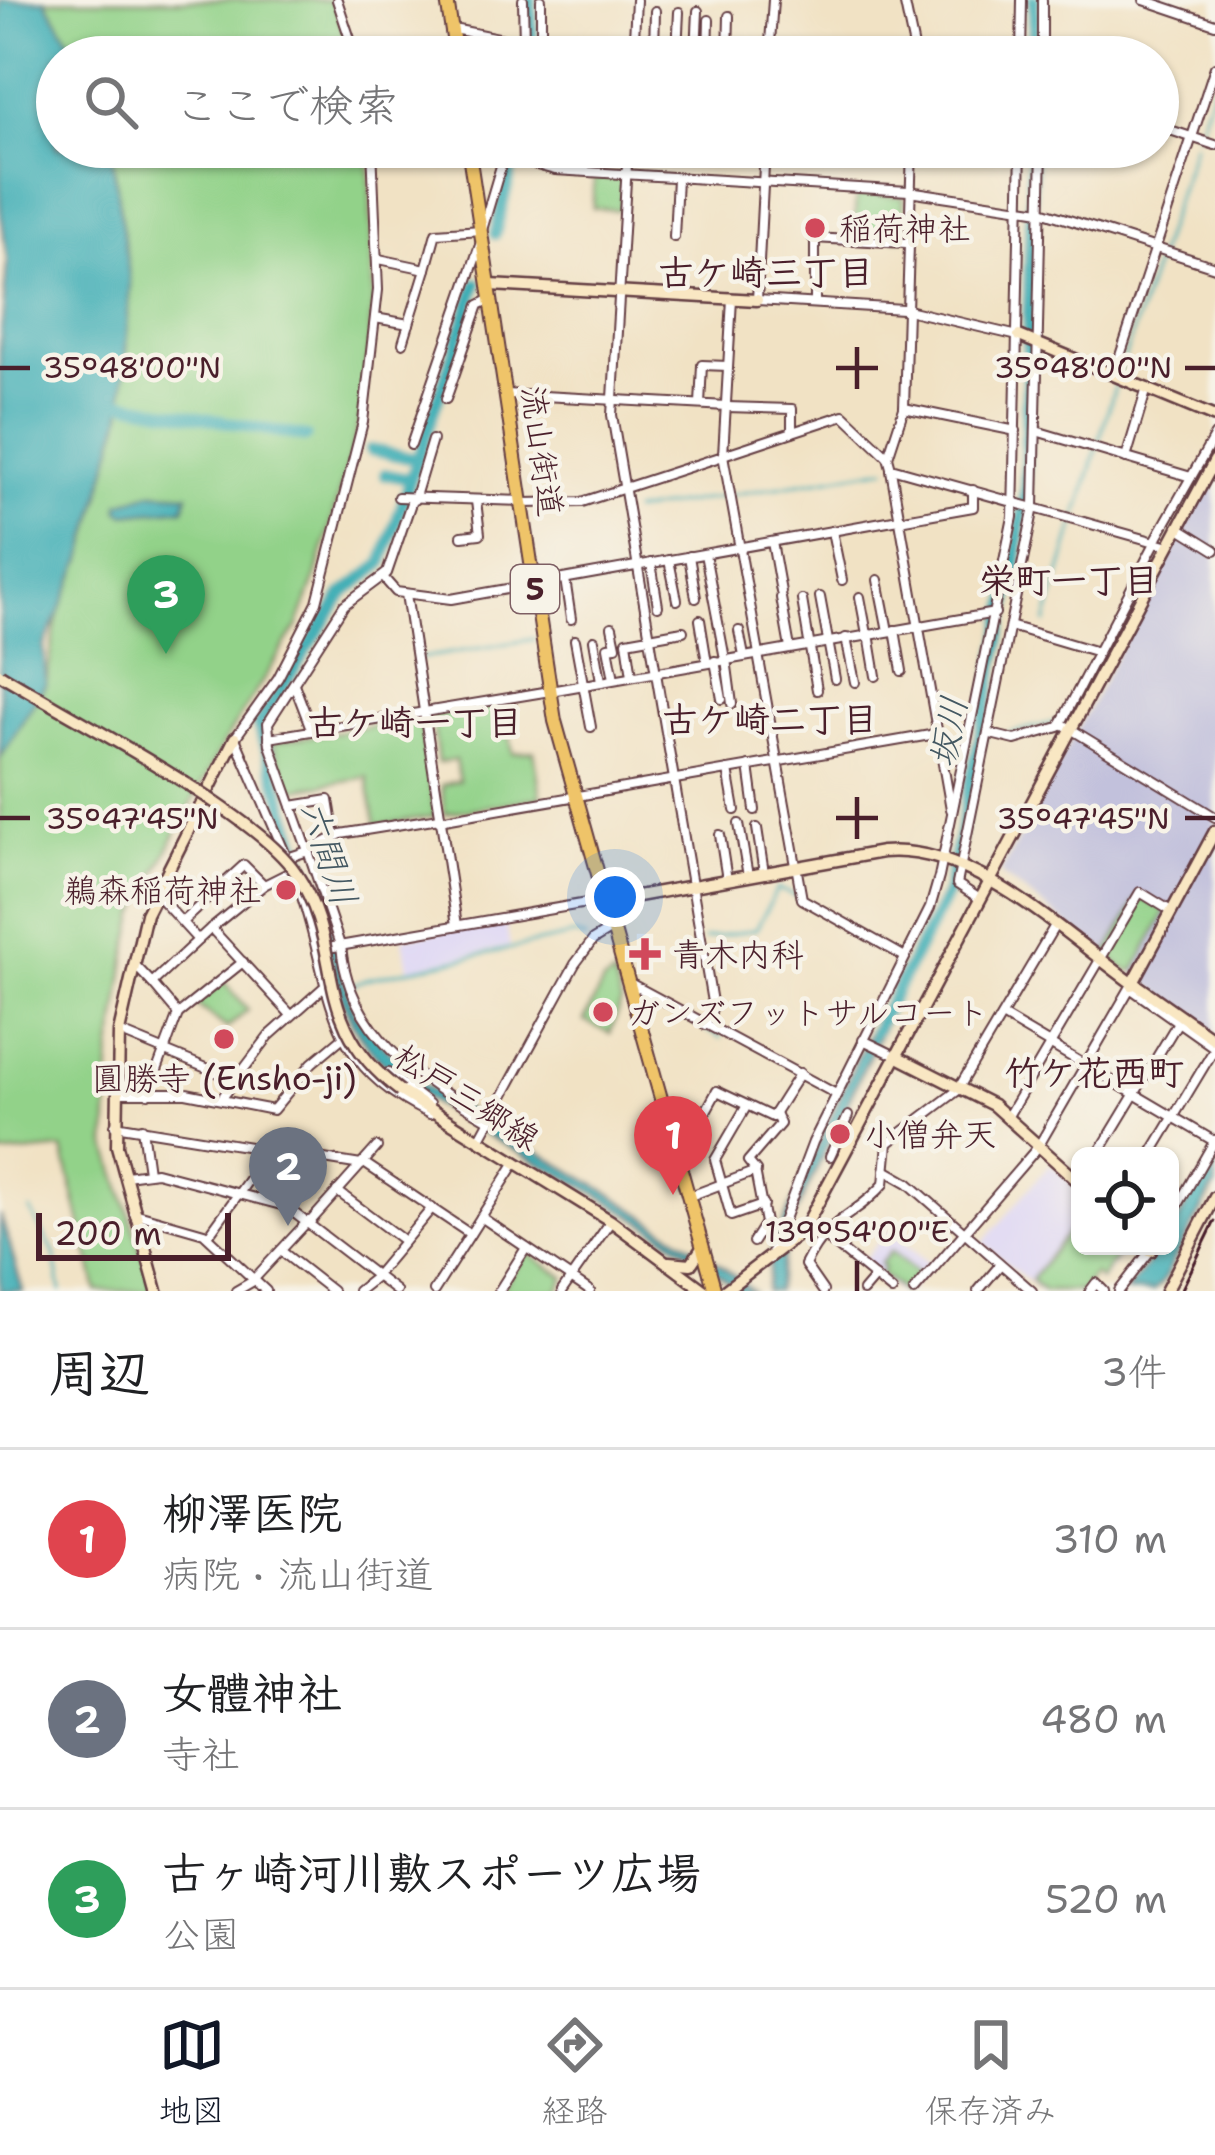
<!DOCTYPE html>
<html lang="ja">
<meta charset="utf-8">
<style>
:root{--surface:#fff;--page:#f6f6f6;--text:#202124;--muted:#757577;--line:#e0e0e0;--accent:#111827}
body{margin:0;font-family:"Shantell Sans","Klee One",sans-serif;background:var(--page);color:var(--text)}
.controls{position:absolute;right:36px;bottom:36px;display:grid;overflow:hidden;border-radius:18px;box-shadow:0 3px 9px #0004}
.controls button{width:108px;height:108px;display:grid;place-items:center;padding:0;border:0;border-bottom:3px solid var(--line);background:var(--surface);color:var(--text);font:60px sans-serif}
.scale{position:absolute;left:36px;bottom:30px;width:195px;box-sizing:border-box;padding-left:12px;border:6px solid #4a1f2b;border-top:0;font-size:33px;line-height:42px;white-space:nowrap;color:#4a1f2b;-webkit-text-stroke:9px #f7f3e8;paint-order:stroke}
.you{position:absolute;left:615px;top:897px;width:42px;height:42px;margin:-30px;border:9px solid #fff;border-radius:50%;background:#1a73e8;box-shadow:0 0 0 18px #1a73e833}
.badge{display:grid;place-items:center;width:78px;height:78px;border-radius:50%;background:var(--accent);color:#fff;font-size:39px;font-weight:700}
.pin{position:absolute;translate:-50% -99px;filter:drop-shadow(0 3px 6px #0008)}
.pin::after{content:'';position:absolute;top:63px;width:42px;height:36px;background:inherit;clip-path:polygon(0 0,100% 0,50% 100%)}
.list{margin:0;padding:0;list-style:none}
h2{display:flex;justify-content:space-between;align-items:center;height:156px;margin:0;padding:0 48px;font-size:51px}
h2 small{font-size:39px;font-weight:400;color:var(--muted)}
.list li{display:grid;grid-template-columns:78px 1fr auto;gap:36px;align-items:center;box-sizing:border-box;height:180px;padding:0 48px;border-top:3px solid var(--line)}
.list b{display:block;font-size:45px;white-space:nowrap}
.list p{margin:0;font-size:39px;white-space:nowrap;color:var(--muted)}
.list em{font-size:39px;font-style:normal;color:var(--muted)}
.icon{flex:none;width:66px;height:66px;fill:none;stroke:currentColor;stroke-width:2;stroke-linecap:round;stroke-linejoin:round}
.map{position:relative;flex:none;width:1215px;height:1291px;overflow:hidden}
.search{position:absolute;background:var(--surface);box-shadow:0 3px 9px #0004;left:36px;right:36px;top:36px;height:132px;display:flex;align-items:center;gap:30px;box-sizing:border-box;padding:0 42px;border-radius:66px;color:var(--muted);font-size:45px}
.sheet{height:696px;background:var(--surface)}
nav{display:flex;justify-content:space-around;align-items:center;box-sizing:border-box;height:168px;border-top:3px solid var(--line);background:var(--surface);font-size:33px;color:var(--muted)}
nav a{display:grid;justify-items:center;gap:6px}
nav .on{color:var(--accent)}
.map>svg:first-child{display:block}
</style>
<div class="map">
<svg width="1215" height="1291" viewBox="0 0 1215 1291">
<rect width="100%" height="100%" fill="#f7f3e8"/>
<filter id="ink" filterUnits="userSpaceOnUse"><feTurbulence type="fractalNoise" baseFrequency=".00833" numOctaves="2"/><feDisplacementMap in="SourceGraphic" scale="24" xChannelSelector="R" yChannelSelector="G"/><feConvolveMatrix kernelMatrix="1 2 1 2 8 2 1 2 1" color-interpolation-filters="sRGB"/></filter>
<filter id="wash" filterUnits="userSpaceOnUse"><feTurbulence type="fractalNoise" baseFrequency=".004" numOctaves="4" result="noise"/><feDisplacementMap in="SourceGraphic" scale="48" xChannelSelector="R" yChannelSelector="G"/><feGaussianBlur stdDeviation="2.7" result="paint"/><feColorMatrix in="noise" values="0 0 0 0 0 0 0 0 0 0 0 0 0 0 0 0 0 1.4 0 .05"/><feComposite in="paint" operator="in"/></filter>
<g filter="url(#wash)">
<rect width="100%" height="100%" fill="#f1e2c4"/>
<g fill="#ddd5f6">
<polygon points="505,921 510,946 408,968 403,938"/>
<polygon points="1050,1164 1080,1190 1080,1246 1128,1246 1100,1283 1094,1276 1082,1291 1040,1291 983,1243"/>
<polygon points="889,1230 931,1266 909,1291 897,1291 862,1261"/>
</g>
<polygon fill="#c2c1dc" points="1215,472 1215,1033 1000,874"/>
<g fill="#92d289" stroke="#6e785a" stroke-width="3">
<polygon points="45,0 333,0 352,57 80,57"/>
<polygon points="111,147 369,147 373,297 363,407 316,577 298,625 224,742 176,833 136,915 126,959 110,1062 107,1144 154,1291 97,1291 63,1149 0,1155 0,758 46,683 60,602 85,553 122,414 130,283"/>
<polygon points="594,177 623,179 621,210 593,208"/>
<polygon points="856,193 904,197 902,238 854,236"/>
<polygon points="504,706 513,753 534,751 541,797 444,814 442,785 459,781 455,760 438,763 432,716"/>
<polygon points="420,719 435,816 376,825 367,777 290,790 273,742"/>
<polygon points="1139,896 1166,912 1135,970 1128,971 1106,955"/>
<polygon points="614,976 621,1003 610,1033 584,1021 603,983"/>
<polygon points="223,981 248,1010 227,1028 195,1004"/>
<polygon points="1078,1218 1080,1246 1121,1250 1100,1280 1094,1274 1081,1291 1044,1291 1031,1280"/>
<polygon points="891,1251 918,1274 902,1291 880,1273 884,1268 880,1264"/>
<polygon points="527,1253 565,1277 558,1291 501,1291"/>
</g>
<g fill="#3cadb5" stroke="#436670" stroke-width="3">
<polygon points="0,0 45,0 80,57 57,57 57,147 111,147 130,283 122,414 85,553 44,647 46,683 0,758 0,349 7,262 0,202"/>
<polygon points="152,492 188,494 184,508 125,514 119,510 120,503"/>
<path d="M 332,938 L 354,1013 L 417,1081 L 611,1194 L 722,1266 L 752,1291 L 739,1291 C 694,1252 638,1218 586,1188 C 516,1148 405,1103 359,1034 C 340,1006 335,972 327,939 Z"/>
<polygon points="876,1017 885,1022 790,1226 776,1291 766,1291 772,1248"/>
<polygon points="1215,1158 1215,1186 1161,1284 1154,1291 1126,1291 1162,1246 1170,1246 1170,1233"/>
<polygon points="0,1214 2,1220 23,1291 0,1291"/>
</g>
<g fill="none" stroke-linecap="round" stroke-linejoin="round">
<g stroke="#3cadb5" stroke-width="3">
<polyline points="1197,134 1215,81"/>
<polyline points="1119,374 1194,144"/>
<polyline points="633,512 886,468"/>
<polyline points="1046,623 1116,383"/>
<polyline points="416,659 534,639"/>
<polyline points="1007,734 1061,721"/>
<polyline points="704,939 756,929 777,889 797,896"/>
<polyline points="343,989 365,979 576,935 585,939"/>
<polyline points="686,1018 721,1038"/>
<polyline points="30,1210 54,1253 61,1291"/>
</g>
<g stroke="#3cadb5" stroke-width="12">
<polyline points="531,0 532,57"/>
<polyline points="1033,57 1034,0"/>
<polyline points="495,234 517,147"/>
<polyline points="111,400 306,437"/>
<polyline points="370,450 416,459"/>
<polyline points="385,474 409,479"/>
<polyline points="334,954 258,725 343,594 382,564 477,283"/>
<polyline points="874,1032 947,894 1016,565 1025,491 1032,147"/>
</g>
</g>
</g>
<g filter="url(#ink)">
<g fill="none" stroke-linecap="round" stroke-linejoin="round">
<defs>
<g id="street">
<polyline points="337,0 356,57"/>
<polyline points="523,0 524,43"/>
<polyline points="541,0 541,57"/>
<polyline points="904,0 916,57"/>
<polyline points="1144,0 1215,24"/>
<polyline points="453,29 524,43 524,57"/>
<polyline points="542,45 773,57"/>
<polyline points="654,50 655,11"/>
<polyline points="677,52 679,12"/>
<polyline points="696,53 698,11"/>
<polyline points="728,54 729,16"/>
<polyline points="708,55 709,20"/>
<polyline points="633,57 636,0"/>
<polyline points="769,57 773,0"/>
<polyline points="1021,57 1022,0"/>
<polyline points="1042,57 1042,0"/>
<polyline points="1158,126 1215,145"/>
<polyline points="470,147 555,170 909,191 1041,211 1215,267"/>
<polyline points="628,147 612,415 713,1008 705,1025"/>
<polyline points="765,147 757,300 903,309 1018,336"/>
<polyline points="912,147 904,408 888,457 891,468 1166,545"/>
<polyline points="519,161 523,147"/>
<polyline points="674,237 677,178"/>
<polyline points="813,238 906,243"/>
<polyline points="379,259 426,269 436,233 482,230 504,156"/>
<polyline points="732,299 723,455 759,654"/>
<polyline points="815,303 815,239"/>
<polyline points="375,318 409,324"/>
<polyline points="403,343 426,269"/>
<polyline points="1114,374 1215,67"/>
<polyline points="506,394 727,406"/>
<polyline points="446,399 479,305 491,299"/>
<polyline points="700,404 702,365 728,366"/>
<polyline points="727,407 792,409 792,432"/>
<polyline points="904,408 1016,431"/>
<polyline points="1036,431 1191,477"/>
<polyline points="411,445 481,242"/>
<polyline points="723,455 844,415 888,457"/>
<polyline points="1126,458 1147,388"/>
<polyline points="891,470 951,809"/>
<polyline points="398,497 523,501"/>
<polyline points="414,500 432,440"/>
<polyline points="523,503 582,502 723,456"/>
<polyline points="899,520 973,507 973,490"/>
<polyline points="1178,527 1215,550"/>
<polyline points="832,531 842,580"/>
<polyline points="462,536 480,534 476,501"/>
<polyline points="1155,541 1215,435"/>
<polyline points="772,542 781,592"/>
<polyline points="705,554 725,659"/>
<polyline points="689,556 696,598"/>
<polyline points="669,560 677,600"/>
<polyline points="651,563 658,606"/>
<polyline points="383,577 396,592 451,599 899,519"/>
<polyline points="565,579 571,619"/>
<polyline points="878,580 888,631"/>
<polyline points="406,594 457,925"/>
<polyline points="820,597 835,679"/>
<polyline points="860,597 867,634"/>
<polyline points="781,598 790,648"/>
<polyline points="802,600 817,690"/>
<polyline points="700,620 707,663"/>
<polyline points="612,627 616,646 608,647 614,679"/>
<polyline points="1013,627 1098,652 1156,541"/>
<polyline points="895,630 902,671"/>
<polyline points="739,631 744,656"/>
<polyline points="869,634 876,676"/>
<polyline points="846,638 855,682"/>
<polyline points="575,640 591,727"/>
<polyline points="594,640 601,681"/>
<polyline points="758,654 802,899 905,957"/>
<polyline points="726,659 732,704"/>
<polyline points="715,661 722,699"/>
<polyline points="632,676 627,641 683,631"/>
<polyline points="294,684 312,731"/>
<polyline points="550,691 995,613"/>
<polyline points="1061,723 1215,817"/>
<polyline points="991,734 1015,740 1059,727 1098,652"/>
<polyline points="269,738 550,691"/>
<polyline points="749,766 755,810"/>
<polyline points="728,770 735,810"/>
<polyline points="292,806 329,800 335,837"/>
<polyline points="439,820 936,734"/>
<polyline points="739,824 748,876"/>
<polyline points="757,828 764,873"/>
<polyline points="720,835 727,880"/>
<polyline points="287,858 308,851 270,745 268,723 344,605 387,573 412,500"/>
<polyline points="288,860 235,738 278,678 317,602 363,422 378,290 372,147"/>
<path d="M 298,885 C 334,986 318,1062 430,1114"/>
<polyline points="156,894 198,940"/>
<polyline points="980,899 957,884 1034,507 1042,147"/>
<polyline points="182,922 244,865 264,885"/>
<polyline points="340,945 308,851 341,834 439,818"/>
<path d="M 341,945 C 348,1033 419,1080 491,1121"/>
<polyline points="322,949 604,900"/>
<polyline points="134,964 152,983 211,928"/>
<polyline points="628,982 836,1094"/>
<polyline points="152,983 178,1014"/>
<polyline points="291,1015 211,928 264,885 292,871"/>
<polyline points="1002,1016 1214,1141"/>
<polyline points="119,1032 233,1079"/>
<polyline points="863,1040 896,1056"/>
<polyline points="388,1073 429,1104"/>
<polyline points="118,1093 186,1093 273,1110 312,1063 342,1038"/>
<polyline points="148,1094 178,1014 243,962"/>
<polyline points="222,1098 269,1036 324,987"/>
<polyline points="746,1107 715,1160 731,1216 763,1205"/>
<polyline points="1008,1116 1140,892 1171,911"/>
<polyline points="115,1125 361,1165"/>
<polyline points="142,1128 148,1172"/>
<polyline points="479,1140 575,964 593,940 608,931"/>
<polyline points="677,1151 685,1149 717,1091 772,1117 800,1073"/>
<polyline points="830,1156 848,1116"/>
<polyline points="1097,1156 1178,1022"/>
<polyline points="1150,1156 1215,1048"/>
<polyline points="364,1163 470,1234"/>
<polyline points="885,1170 908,1183 1032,1291"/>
<polyline points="126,1176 156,1172 285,1206 396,1291"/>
<polyline points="337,1191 404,1241"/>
<polyline points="690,1196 756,1171 748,1161 780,1124 775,1113"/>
<polyline points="134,1213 204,1233 266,1291"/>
<polyline points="481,1217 590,1291"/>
<polyline points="1170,1219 1215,1140"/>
<polyline points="310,1222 377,1147"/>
<polyline points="823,1235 892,1291"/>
<polyline points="208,1236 270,1150"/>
<polyline points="753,1242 765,1223 755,1171"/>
<polyline points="281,1251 332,1291"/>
<polyline points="769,1259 813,1142 930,908 939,877 1013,517 1021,147"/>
<polyline points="376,1275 432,1208"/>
<polyline points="254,1279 308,1221"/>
<polyline points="236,1291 255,1280"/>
<polyline points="358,1291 377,1276"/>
<polyline points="434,1291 516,1162"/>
<polyline points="499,1291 526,1248"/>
<polyline points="562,1291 611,1221"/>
<path d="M 823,1291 L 805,1265 C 830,1214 855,1218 884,1184 L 888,1143 L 957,1091 L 1054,927"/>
<polyline points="863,1291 875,1277"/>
<polyline points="914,1291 1038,1147 1130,988 1215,1048"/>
<polyline points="978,1291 1000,1265"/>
<polyline points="1090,1291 1096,1283 1104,1291"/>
<polyline points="1119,1291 1154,1246"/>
</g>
<g id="secondary">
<polyline points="490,285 757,300"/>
<polyline points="1019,336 1215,417"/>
<path d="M 604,902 L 882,852 C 971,843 1063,933 1132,983"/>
<polyline points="1133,982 1215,1040"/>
<polyline points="1132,985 1215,831"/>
<polyline points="896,1056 993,1105 1080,1183"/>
<polyline points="400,1091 611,1221 705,1291"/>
<polyline points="807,1224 823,1235"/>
<polyline points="1146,1246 1151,1251"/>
<polyline points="669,1262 691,1264 702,1248"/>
<polyline points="157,1291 117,1146 119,1032 146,914 235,738"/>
<polyline points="724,1291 803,1231 1215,460"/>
<polyline points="1166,1291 1215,1197"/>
</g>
<g id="primary">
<polyline points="447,0 456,57"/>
<polyline points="468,147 555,721 715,1291"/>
</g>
</defs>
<use href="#street" stroke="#633c42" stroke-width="12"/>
<use href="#secondary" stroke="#633c42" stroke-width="15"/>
<use href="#primary" stroke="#633c42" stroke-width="16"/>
<use href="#street" stroke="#fff" stroke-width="8"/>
<use href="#secondary" stroke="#f9e7c3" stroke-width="10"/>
<use href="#primary" stroke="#efc469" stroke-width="12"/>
<polyline stroke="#4a1f2b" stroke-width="3" points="1181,1291 1215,1221"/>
<defs>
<path id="secondary-bridge" d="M 0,674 C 70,717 256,812 296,873 C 348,951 307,1021 400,1091"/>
</defs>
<use href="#secondary-bridge" stroke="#633c42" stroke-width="15" stroke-linecap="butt"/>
<use href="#secondary-bridge" stroke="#f9e7c3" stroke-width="10"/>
</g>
</g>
<path fill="none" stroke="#4a1f2b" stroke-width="4.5" d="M 857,347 L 857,389M 0,368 L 30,368M 836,368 L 878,368M 1185,368 L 1215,368M 857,797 L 857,839M 0,818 L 30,818M 836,818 L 878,818M 1185,818 L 1215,818M 857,1261 L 857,1291"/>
<g fill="#d1495b" stroke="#f7f3e8" stroke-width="4.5">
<circle cx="815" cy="228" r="12"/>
<circle cx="286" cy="890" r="12"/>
<path d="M639 936h12v12h12v12h-12v12h-12v-12h-12v-12h12z"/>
<circle cx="603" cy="1012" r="12"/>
<circle cx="224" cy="1039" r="12"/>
<circle cx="840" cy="1134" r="12"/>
</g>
<g text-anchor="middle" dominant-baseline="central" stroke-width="9" stroke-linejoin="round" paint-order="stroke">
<rect fill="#f7f3e8" stroke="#7e5f64" stroke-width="3" x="511" y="565" width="48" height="48" rx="9"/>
<g font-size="30" font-weight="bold" fill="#4a1f2b">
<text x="535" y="589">5</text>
</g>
<g font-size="33" fill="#4a1f2b" stroke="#f7f3e8" text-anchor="start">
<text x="839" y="228">稲荷神社</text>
<text x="262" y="890" text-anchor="end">鵜森稲荷神社</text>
<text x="672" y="954">青木内科</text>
<text x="627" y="1012">ガンズフットサルコート</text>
<text x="224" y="1078" text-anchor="middle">圓勝寺 (Ensho-ji)</text>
<text x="864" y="1134">小僧弁天</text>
</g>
<g font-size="33" fill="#4a1f2b" stroke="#f7f3e8">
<text transform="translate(542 451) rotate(82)">流山街道</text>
<text transform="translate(467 1097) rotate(33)">松戸三郷線</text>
</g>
<g font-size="36" font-weight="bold" fill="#4a1f2b" stroke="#f7f3e8">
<text x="766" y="272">古ケ崎三丁目</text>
<text x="1069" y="580">栄町一丁目</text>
<text x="770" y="719">古ケ崎二丁目</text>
<text x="415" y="722">古ケ崎一丁目</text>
<text x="1094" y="1072">竹ケ花西町</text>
</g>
<g font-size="36" font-style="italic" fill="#445862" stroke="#f7f3e8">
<text transform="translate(948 732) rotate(-79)">坂川</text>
<text transform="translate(329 853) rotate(72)">六間川</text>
</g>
</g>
<g font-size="30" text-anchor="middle" fill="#4a1f2b" stroke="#f7f3e8" stroke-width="9" stroke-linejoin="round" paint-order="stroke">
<text x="132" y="378">35°48'00"N</text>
<text x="1083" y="378">35°48'00"N</text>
<text x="132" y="829">35°47'45"N</text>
<text x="1083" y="829">35°47'45"N</text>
<text x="857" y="1242">139°54'00"E</text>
</g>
</svg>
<div class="controls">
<button><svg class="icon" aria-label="locate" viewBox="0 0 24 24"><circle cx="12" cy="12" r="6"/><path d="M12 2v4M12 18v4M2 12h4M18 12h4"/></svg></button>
</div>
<div class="scale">200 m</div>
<div class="you"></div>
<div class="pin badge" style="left:673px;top:1195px;background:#e0444e">1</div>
<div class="pin badge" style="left:288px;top:1226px;background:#6b7280">2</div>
<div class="pin badge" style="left:166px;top:654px;background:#2e9e5b">3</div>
<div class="search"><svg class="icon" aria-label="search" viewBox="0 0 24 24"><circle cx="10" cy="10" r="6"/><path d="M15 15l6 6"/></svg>ここで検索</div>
</div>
<section class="sheet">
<h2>周辺<small>3件</small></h2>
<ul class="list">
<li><span class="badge" style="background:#e0444e">1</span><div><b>柳澤医院</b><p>病院 · 流山街道</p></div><em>310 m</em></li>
<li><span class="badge" style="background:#6b7280">2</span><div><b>女體神社</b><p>寺社</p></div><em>480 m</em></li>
<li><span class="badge" style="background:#2e9e5b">3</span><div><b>古ヶ崎河川敷スポーツ広場</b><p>公園</p></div><em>520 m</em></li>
</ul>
</section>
<nav>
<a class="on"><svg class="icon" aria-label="map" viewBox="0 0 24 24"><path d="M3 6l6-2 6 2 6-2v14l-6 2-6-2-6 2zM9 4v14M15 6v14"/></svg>地図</a>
<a><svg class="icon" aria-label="directions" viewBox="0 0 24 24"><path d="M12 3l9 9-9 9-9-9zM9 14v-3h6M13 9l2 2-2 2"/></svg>経路</a>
<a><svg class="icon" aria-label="saved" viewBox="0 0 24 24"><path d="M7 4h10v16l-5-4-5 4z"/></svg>保存済み</a>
</nav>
